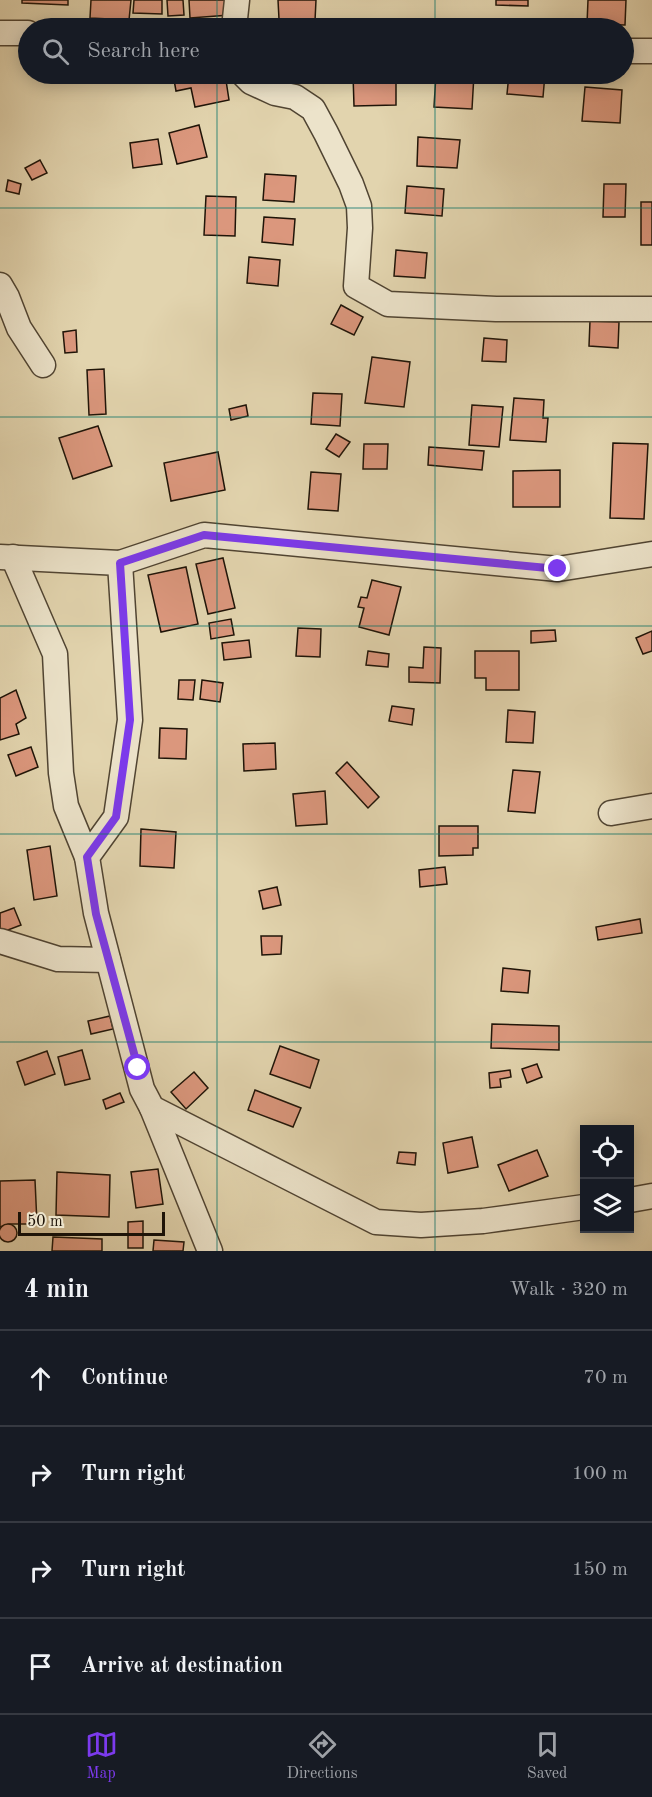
<!DOCTYPE html>
<meta charset="utf-8">
<style>
:root{--surface:#171b24;--page:#242831;--text:#f1f3f6;--muted:#9ea1a6;--line:#363941;--accent:#7c3aed}
body{margin:0;font-family:"Old Standard TT",serif;background:var(--page);color:var(--text)}
.controls{position:absolute;right:18px;bottom:18px;display:grid;overflow:hidden;border-radius:0px;box-shadow:0 3px 15px #0003}
.controls button{width:54px;height:54px;display:grid;place-items:center;padding:0;border:0;border-bottom:2px solid var(--line);background:var(--surface);color:var(--text);font:30px sans-serif}
.scale{position:absolute;left:18px;bottom:15px;width:147px;box-sizing:border-box;padding-left:6px;border:3px solid #1f1408;border-top:0;font-size:16px;line-height:21px;white-space:nowrap;color:#1f1408;-webkit-text-stroke:4px #ece3ca;paint-order:stroke}
.stop{position:absolute;width:18px;height:18px;margin:-14px;border:4px solid #7c3aed;border-radius:50%;background:#fff}
.stop.end{background:#7c3aed;border-color:#fff;box-shadow:0 2px 6px #0008}
.list{margin:0;padding:0;list-style:none}
h2{display:flex;justify-content:space-between;align-items:center;height:78px;margin:0;padding:0 24px;font-size:26px}
h2 small{font-size:20px;font-weight:400;color:var(--muted)}
.list li{display:grid;grid-template-columns:39px 1fr auto;gap:18px;align-items:center;box-sizing:border-box;height:96px;padding:0 24px;border-top:2px solid var(--line)}
.list b{display:block;font-size:22px;white-space:nowrap}
.list em{font-size:20px;font-style:normal;color:var(--muted)}
.icon{flex:none;width:33px;height:33px;fill:none;stroke:currentColor;stroke-width:2;stroke-linecap:round;stroke-linejoin:round}
.map{position:relative;flex:none;width:652px;height:1251px;overflow:hidden}
.search{position:absolute;background:var(--surface);box-shadow:0 3px 15px #0003;left:18px;right:18px;top:18px;height:66px;display:flex;align-items:center;gap:15px;box-sizing:border-box;padding:0 21px;border-radius:33px;color:var(--muted);font-size:22px}
.sheet{height:462px;background:var(--surface)}
nav{display:flex;justify-content:space-around;align-items:center;box-sizing:border-box;height:84px;border-top:2px solid var(--line);background:var(--surface);font-size:16px;color:var(--muted)}
nav a{display:grid;justify-items:center;gap:3px}
nav .on{color:var(--accent)}
.map>svg:first-child{display:block}
</style>
<div class="map">
<svg width="652" height="1251" viewBox="0 0 652 1251">
<rect width="100%" height="100%" fill="#e2d4ae"/>
<filter id="stains"><feTurbulence type="fractalNoise" baseFrequency=".00333" numOctaves="4"/><feColorMatrix values="0 0 0 0 .2 0 0 0 0 .09 0 0 0 0 .02 0 0 0 .5 -.17"/></filter>
<radialGradient id="worn" r=".72"><stop offset=".6" stop-color="#630" stop-opacity="0"/><stop offset="1" stop-color="#630" stop-opacity=".3"/></radialGradient>
<g fill="#db977d" stroke="#1f1408" stroke-width="1.5">
<polygon points="22,0 68,0 68,5 22,3"/>
<polygon points="91,0 131,0 129,20 90,18"/>
<polygon points="134,0 162,0 162,14 133,13"/>
<polygon points="167,0 183,0 184,15 168,16"/>
<polygon points="189,0 229,0 230,15 190,18"/>
<polygon points="278,0 316,0 315,21 279,19"/>
<polygon points="496,0 528,0 528,6 496,5"/>
<polygon points="588,0 626,0 625,25 587,24"/>
<polygon points="173,74 225,74 229,100 195,107 191,88 176,91"/>
<polygon points="353,74 396,74 396,105 354,106"/>
<polygon points="436,74 474,74 472,109 434,107"/>
<polygon points="509,74 545,74 543,97 507,94"/>
<polygon points="585,87 622,90 620,123 582,121"/>
<polygon points="199,125 207,157 177,164 169,133"/>
<polygon points="418,137 460,140 457,168 417,166"/>
<polygon points="158,139 162,164 133,168 130,143"/>
<polygon points="40,160 47,173 32,180 25,168"/>
<polygon points="265,174 296,176 294,202 263,200"/>
<polygon points="8,180 21,184 19,194 6,191"/>
<polygon points="604,184 626,184 625,217 603,217"/>
<polygon points="407,186 444,189 442,216 405,213"/>
<polygon points="206,196 236,197 235,236 204,235"/>
<rect x="641" y="202" width="11" height="43"/>
<polygon points="264,217 295,219 293,245 262,242"/>
<polygon points="396,250 427,253 425,278 394,276"/>
<polygon points="249,257 280,260 278,286 247,283"/>
<polygon points="341,305 363,317 354,335 331,324"/>
<polygon points="590,321 619,322 618,348 589,346"/>
<polygon points="76,330 77,352 65,353 63,332"/>
<polygon points="484,338 507,340 506,362 482,361"/>
<polygon points="372,357 410,362 404,407 365,403"/>
<polygon points="104,369 106,414 89,415 87,370"/>
<polygon points="313,393 342,394 340,426 311,424"/>
<polygon points="514,398 544,400 543,418 548,418 546,442 510,440"/>
<polygon points="246,405 248,416 231,420 229,409"/>
<polygon points="472,405 503,407 499,447 469,445"/>
<polygon points="98,426 112,466 73,479 59,438"/>
<polygon points="336,434 350,442 339,457 326,449"/>
<polygon points="613,443 648,444 644,519 610,518"/>
<polygon points="364,444 388,444 387,469 363,469"/>
<polygon points="429,447 484,451 482,470 428,465"/>
<polygon points="218,452 225,490 171,501 164,463"/>
<polygon points="560,470 560,507 513,507 513,471"/>
<polygon points="311,472 341,474 338,511 308,509"/>
<polygon points="223,558 235,608 208,614 196,564"/>
<polygon points="186,567 198,624 161,632 148,575"/>
<polygon points="372,580 401,587 389,635 359,627 364,608 358,607 361,597 367,598"/>
<polygon points="231,619 234,635 211,639 209,623"/>
<polygon points="298,628 321,629 320,657 296,656"/>
<polygon points="555,630 556,641 531,643 531,631"/>
<polygon points="652,631 652,651 643,654 636,638"/>
<polygon points="249,640 251,657 224,660 222,643"/>
<polygon points="424,647 441,648 440,683 409,682 409,667 423,668"/>
<polygon points="368,651 389,654 388,667 366,665"/>
<polygon points="475,651 519,651 519,690 486,690 486,678 475,678"/>
<polygon points="179,680 195,680 193,700 178,699"/>
<polygon points="202,680 223,683 220,702 200,699"/>
<polygon points="16,690 26,718 16,724 19,734 0,740 0,698"/>
<polygon points="392,706 414,709 412,725 389,721"/>
<polygon points="508,710 535,712 533,743 506,742"/>
<polygon points="160,728 187,729 186,759 159,758"/>
<polygon points="275,743 276,769 244,771 243,744"/>
<polygon points="31,747 38,767 16,776 8,755"/>
<polygon points="347,762 379,797 368,808 336,773"/>
<polygon points="513,770 540,772 535,813 508,811"/>
<polygon points="325,791 327,824 296,826 293,794"/>
<polygon points="439,826 478,826 478,848 473,848 473,855 439,856"/>
<polygon points="141,829 176,832 174,868 140,866"/>
<polygon points="50,846 57,896 34,900 27,850"/>
<polygon points="445,867 447,884 420,887 419,870"/>
<polygon points="277,887 281,905 263,909 259,891"/>
<polygon points="14,908 21,925 0,933 0,913"/>
<polygon points="640,919 642,933 598,940 596,927"/>
<polygon points="261,936 282,936 281,954 262,955"/>
<polygon points="503,968 530,971 528,993 501,991"/>
<polygon points="110,1016 113,1029 91,1034 88,1021"/>
<polygon points="492,1024 559,1026 559,1050 491,1048"/>
<polygon points="280,1046 319,1060 310,1088 270,1074"/>
<polygon points="82,1050 90,1079 65,1085 58,1057"/>
<polygon points="47,1051 55,1074 25,1085 17,1062"/>
<polygon points="537,1064 542,1077 527,1083 522,1069"/>
<polygon points="510,1070 511,1077 500,1079 501,1087 490,1088 489,1073"/>
<polygon points="194,1072 208,1088 186,1109 171,1092"/>
<polygon points="255,1090 301,1108 293,1127 248,1110"/>
<polygon points="120,1093 124,1102 106,1109 103,1100"/>
<polygon points="472,1137 478,1167 448,1173 443,1143"/>
<polygon points="537,1150 548,1176 509,1191 498,1165"/>
<polygon points="399,1152 416,1153 415,1165 397,1163"/>
<polygon points="158,1169 163,1204 136,1208 131,1172"/>
<polygon points="57,1172 110,1175 109,1217 56,1215"/>
<polygon points="35,1180 37,1224 9,1224 0,1227 0,1181"/>
<polygon points="143,1221 143,1248 128,1248 128,1222"/>
<circle cx="8" cy="1233" r="9"/>
<polygon points="53,1237 102,1239 102,1251 52,1251"/>
<polygon points="154,1240 184,1242 183,1251 153,1251"/>
</g>
<g fill="none" stroke-linecap="round" stroke-linejoin="round">
<defs>
<g id="street">
<polyline points="234,28 237,0"/>
<polyline points="0,33 28,33"/>
<polyline points="624,51 652,51"/>
<polyline points="243,74 251,82 275,93 295,97 313,109 326,133 351,184 359,206 360,228 356,286 388,304 496,309 652,309"/>
<polyline points="0,285 7,297 19,328 43,365"/>
<polyline points="0,557 120,563 130,720 116,817 87,857 96,913 142,1089 152,1108 376,1222 421,1225 483,1221 584,1207"/>
<polyline points="13,557 55,654 61,773 66,806 87,857"/>
<polyline points="120,563 204,535 558,569 652,554"/>
<polyline points="611,813 652,806"/>
<polyline points="0,941 58,959 108,960"/>
<polyline points="152,1108 210,1251"/>
<polyline points="630,1200 652,1196"/>
</g>
</defs>
<use href="#street" stroke="#504432" stroke-width="27"/>
<use href="#street" stroke="#ece3ca" stroke-width="24"/>
</g>
<g fill="none" stroke-linecap="round" stroke-linejoin="round">
<polyline stroke="#7c3aed" stroke-width="8" points="138,1068 96,914 87,857 116,817 130,720 120,563 204,535 558,569"/>
</g>
<path fill="none" stroke="#0f766e" stroke-width="1.5" stroke-opacity="0.55" d="M 217,0 L 217,28M 435,0 L 435,28M 217,74 L 217,1251M 435,74 L 435,1251M 0,208 L 652,208M 0,417 L 652,417M 0,626 L 652,626M 0,834 L 652,834M 0,1042 L 652,1042"/>
<rect width="100%" height="100%" filter="url(#stains)"/>
<rect width="100%" height="100%" fill="url(#worn)"/>
</svg>
<div class="controls">
<button><svg class="icon" aria-label="locate" viewBox="0 0 24 24"><circle cx="12" cy="12" r="6"/><path d="M12 2v4M12 18v4M2 12h4M18 12h4"/></svg></button>
<button><svg class="icon" aria-label="layers" viewBox="0 0 24 24"><path d="M12 4l9 5-9 5-9-5zM3 14l9 5 9-5"/></svg></button>
</div>
<div class="scale">50 m</div>
<div class="stop" style="left:138px;top:1068px"></div>
<div class="stop end" style="left:558px;top:569px"></div>
<div class="search"><svg class="icon" aria-label="search" viewBox="0 0 24 24"><circle cx="10" cy="10" r="6"/><path d="M15 15l6 6"/></svg>Search here</div>
</div>
<section class="sheet">
<h2>4 min<small>Walk · 320 m</small></h2>
<ul class="list">
<li><svg class="icon" aria-label="ahead" viewBox="0 0 24 24"><path d="M12 20V5M6 11l6-6 6 6"/></svg><div><b>Continue</b></div><em>70 m</em></li>
<li><svg class="icon" aria-label="right" viewBox="0 0 24 24"><path d="M7 20v-9h11M14 6l5 5-5 5"/></svg><div><b>Turn right</b></div><em>100 m</em></li>
<li><svg class="icon" aria-label="right" viewBox="0 0 24 24"><path d="M7 20v-9h11M14 6l5 5-5 5"/></svg><div><b>Turn right</b></div><em>150 m</em></li>
<li><svg class="icon" aria-label="arrive" viewBox="0 0 24 24"><path d="M6 21V4h12l-3 4 3 4H6"/></svg><div><b>Arrive at destination</b></div></li>
</ul>
</section>
<nav>
<a class="on"><svg class="icon" aria-label="map" viewBox="0 0 24 24"><path d="M3 6l6-2 6 2 6-2v14l-6 2-6-2-6 2zM9 4v14M15 6v14"/></svg>Map</a>
<a><svg class="icon" aria-label="directions" viewBox="0 0 24 24"><path d="M12 3l9 9-9 9-9-9zM9 14v-3h6M13 9l2 2-2 2"/></svg>Directions</a>
<a><svg class="icon" aria-label="saved" viewBox="0 0 24 24"><path d="M7 4h10v16l-5-4-5 4z"/></svg>Saved</a>
</nav>
